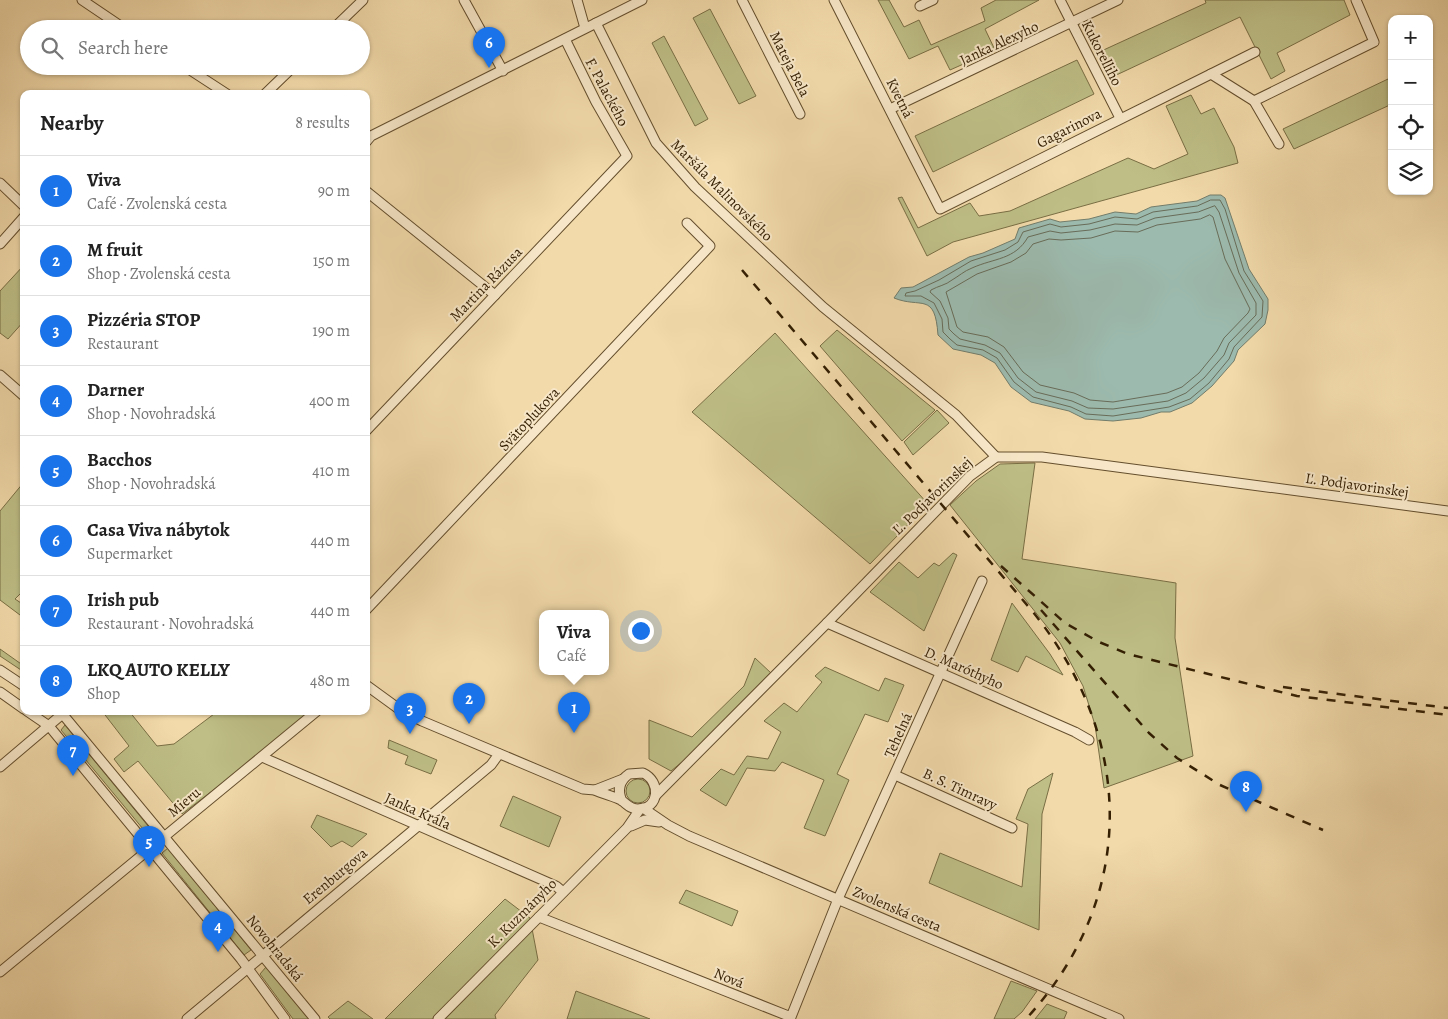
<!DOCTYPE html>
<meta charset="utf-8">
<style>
:root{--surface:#fff;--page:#f2f2f2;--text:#222;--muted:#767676;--line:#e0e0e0;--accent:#1a73e8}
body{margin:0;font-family:Alegreya,serif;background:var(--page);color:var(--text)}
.controls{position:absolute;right:15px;top:15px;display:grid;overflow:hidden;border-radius:10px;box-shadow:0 1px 4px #0004}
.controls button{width:45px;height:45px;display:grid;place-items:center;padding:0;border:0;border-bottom:1px solid var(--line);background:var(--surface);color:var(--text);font:25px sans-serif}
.you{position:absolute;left:640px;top:630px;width:18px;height:18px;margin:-12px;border:4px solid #fff;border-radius:50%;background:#1a73e8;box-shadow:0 0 0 8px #1a73e833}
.badge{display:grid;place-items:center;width:32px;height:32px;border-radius:50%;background:var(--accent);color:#fff;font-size:16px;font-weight:700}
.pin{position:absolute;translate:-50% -41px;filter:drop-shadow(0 1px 2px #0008)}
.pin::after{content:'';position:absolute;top:26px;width:18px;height:15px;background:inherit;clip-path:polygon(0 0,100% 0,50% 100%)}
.popup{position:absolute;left:539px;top:610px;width:70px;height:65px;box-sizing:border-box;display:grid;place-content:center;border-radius:10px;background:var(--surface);filter:drop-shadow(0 1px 4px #0005);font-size:16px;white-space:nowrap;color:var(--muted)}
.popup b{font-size:19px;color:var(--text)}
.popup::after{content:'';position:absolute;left:50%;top:100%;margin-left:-10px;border:10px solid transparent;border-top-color:var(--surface)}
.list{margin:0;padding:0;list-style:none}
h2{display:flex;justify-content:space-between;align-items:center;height:65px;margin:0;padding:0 20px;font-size:21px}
h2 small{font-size:16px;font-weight:400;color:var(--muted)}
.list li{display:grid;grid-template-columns:32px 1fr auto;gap:15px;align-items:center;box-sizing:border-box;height:70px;padding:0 20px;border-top:1px solid var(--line)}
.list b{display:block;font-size:19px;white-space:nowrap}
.list p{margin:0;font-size:16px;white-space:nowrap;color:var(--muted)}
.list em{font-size:16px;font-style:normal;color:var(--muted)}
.icon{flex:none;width:28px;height:28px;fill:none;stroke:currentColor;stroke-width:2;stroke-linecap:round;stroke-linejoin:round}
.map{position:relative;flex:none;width:1448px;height:1019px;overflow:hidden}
.search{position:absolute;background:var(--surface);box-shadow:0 1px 4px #0004;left:20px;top:20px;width:350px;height:55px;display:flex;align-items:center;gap:12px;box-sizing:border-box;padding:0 18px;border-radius:28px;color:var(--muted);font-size:19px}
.panel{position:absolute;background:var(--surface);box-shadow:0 1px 4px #0004;left:20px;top:90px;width:350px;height:625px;border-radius:10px}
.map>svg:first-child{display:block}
</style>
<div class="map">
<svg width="1448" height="1019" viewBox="0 0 1448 1019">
<rect width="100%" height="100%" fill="#f2daaa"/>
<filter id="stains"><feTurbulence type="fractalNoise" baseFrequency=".004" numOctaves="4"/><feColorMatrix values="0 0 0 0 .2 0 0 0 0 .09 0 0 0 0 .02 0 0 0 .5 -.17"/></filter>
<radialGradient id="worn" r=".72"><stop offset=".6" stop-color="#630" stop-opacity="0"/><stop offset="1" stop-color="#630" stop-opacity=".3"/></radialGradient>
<g fill="#bebe86" stroke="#796e44">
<polygon points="878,0 889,0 904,27 919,20 931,45 985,21 981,8 996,0 1039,0 985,29 995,50 950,70 938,46 909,59"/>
<polygon points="1205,0 1344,0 1350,15 1277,53 1285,71 1271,79 1240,17 1110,78 1097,53 1206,3"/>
<polygon points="710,9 756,96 739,104 693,18"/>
<polygon points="664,36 708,119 695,126 652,43"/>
<polygon points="1077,60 1094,94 933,172 915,136"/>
<polygon points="1388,79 1392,87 1392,104 1294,149 1283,129"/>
<polygon points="1191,95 1201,114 1214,108 1234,147 1238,163 953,242 927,256 898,198 902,197 918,228 970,203 979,216 1010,211 1128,158 1154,169 1188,154 1166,106"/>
<polygon points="24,265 24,321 8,339 0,333 0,291"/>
<polygon points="837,330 935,410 902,441 820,346"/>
<polygon points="775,333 928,504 870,564 692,412"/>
<polygon points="937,410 949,423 913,455 904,442"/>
<polygon points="1035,463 1022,559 1176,583 1175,638 1193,756 1104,788 1095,725 1083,686 1060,643 950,505 976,481 1000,464"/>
<polygon points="24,482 24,590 15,599 24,605 24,618 0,600 0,511"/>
<polygon points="953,553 957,555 924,631 870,592 899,562 918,578 934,563 939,566"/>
<polygon points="1012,603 1050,654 1063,675 1026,656 1018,672 991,660"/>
<polygon points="0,649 24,666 24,672 0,656"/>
<polygon points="755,658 771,673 687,758 671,771 649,759 649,720 692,737 744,686"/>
<polygon points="825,667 879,691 885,678 904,685 888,722 865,714 837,774 849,780 825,836 804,828 824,780 782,762 775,771 747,768 726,806 700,790 721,769 734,775 747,756 768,759 781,732 764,721 784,703 797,712 822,682 815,676"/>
<polygon points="102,711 129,711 157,746 174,744 218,711 317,711 182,814 138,761 124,772 114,759 129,746"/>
<polygon points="65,725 153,832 148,835 61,730"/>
<polygon points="389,740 437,760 431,774 405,764 408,756 388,748"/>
<polygon points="1053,773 1042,814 1039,930 929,883 940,853 1022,887 1028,824 1016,819 1028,789"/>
<circle cx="638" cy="791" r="12"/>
<polygon points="513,796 561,817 549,847 500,826"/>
<polygon points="317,815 367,834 352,847 342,841 331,847 311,827"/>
<polygon points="168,848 251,950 244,955 162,853"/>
<polygon points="686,890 738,911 732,926 679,903"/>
<polygon points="505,899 530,918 538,960 495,1015 496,1019 385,1019"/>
<polygon points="266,967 309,1019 293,1019 260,974"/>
<polygon points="1011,981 1037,991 1022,1012 1014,1019 994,1019"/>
<polygon points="576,991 650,1019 567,1019"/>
<polygon points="348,1001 373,1019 330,1019 328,1017"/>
<polygon points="1047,1004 1067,1012 1064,1019 1035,1019"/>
</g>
<path fill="#9cbaae" stroke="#727c6a" d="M 1210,195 L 1221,195 L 1225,198 L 1249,269 L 1268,299 L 1268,310 L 1265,324 L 1238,350 L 1234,361 L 1212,386 L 1192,403 L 1170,412 L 1161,412 L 1141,418 L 1113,421 L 1085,419 L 1069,411 L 1031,402 L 1011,387 L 995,363 L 981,355 L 953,349 L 938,335 C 935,291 921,309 894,298 L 901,288 L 913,287 L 969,257 L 983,253 L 1015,239 L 1019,228 L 1050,219 L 1060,222 L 1089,219 L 1115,212 L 1136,214 L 1151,207 L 1197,201 Z"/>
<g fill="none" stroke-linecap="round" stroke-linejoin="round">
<g stroke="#686c58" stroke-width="1">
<polygon points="1211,200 1220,200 1225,209 1244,271 1263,301 1262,317 1234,347 1229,359 1209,383 1190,399 1169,407 1113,416 1086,414 1071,407 1033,397 1014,382 997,358 983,350 957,345 950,339 943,332 942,319 934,303 921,296 905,296 906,293 915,291 939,280 971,261 1005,250 1018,242 1023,232 1050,224 1061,227 1089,224 1115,217 1137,219 1153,212 1197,206"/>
<path d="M 1215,206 L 1219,212 L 1239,273 L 1256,303 L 1256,315 L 1229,343 L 1224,355 L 1204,378 L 1186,393 L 1168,401 L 1113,409 L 1088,408 L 1072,401 L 1036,392 L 1018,378 L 1000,353 L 985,345 L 960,339 L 954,334 L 949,329 L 948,318 L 940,301 L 930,292 L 931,290 C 938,286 946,285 952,280 C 959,276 964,271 972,268 C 994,258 1015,260 1028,237 L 1050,231 L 1061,233 L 1090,230 L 1115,224 L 1137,225 L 1155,218 L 1198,212 Z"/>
<polygon points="1210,215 1213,217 1225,259 1250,309 1248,313 1224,338 1217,351 1199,373 1182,387 1167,393 1113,402 1090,400 1074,393 1040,385 1023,372 1004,347 988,337 963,332 957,327 946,292 977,274 1011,262 1026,253 1033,244 1049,239 1061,240 1091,238 1115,231 1138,232 1157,225 1200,219"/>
</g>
<defs>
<g id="minor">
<polyline points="82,0 125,29"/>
<polyline points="464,0 503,71"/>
<polyline points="577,0 585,28"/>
<polyline points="742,0 800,114"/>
<polyline points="834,0 940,209 1211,74 1254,101 1279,144"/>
<polyline points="1060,0 1120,118"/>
<polyline points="920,6 933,0"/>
<polyline points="596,23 656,143 695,187 823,307 956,415 996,457"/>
<polyline points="333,29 363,0"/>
<polyline points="184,66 227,94"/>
<polyline points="1211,74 1255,52"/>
<polyline points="265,94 294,66"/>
<polyline points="1254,101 1374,42 1356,0"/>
<polyline points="890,109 1118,0"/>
<polyline points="366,142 371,136 642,0"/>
<polyline points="0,183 24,206"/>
<polyline points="366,191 495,295"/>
<polyline points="0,244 24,217"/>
<polyline points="0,375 24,396"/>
<polyline points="366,431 627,156 596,102 565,39"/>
<polyline points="366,610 710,246 687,223"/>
<polyline points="827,623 1075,732 1089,740"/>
<polyline points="0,670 24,686"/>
<polyline points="366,685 399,709 422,721 583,789 595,790 623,779"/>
<polyline points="0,692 24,709"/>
<polyline points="27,711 49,726 241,959 285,1019"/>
<polyline points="60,711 315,1019"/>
<polyline points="262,757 556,886 563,892"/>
<polyline points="0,767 66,711"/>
<polyline points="895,775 1012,828"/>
<path d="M 595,790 C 603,794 613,796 621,800 C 627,804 630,809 638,809 C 660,809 661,781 643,773 L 629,774 C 619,781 617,790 622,801"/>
<polyline points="656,795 827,623 970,476 996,457 1042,457 1448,511"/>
<polyline points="643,808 668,825 689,836 1119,1019"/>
<polyline points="631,826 645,820 659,822"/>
<polyline points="539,917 791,1017 838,899 982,581"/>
<polyline points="0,972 317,711"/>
<polyline points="187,1019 491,765 499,754"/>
<polyline points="438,1019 627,828 640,809"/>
</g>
</defs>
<use href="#minor" stroke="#644e2d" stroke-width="11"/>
<use href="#minor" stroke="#f7e7c8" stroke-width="9"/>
<g stroke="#341f03" stroke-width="2.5" stroke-dasharray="9 9" stroke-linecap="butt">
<path d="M 742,270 L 1033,612 C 1135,739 1138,897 1026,1019"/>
<polyline points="1001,566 1065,623 1099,642 1128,654 1297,696 1448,715"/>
<polyline points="1041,610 1149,733 1177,758 1220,785 1323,830"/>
<polyline points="1283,687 1448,708"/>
</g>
</g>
<g text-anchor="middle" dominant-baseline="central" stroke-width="4" stroke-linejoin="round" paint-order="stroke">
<g font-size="15" fill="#341f03" stroke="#f7e7c8">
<text transform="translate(999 43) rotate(-25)">Janka Alexyho</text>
<text transform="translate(1102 53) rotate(63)">Kukorelliho</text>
<text transform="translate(790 64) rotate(63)">Mateja Bela</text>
<text transform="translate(607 92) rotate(62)">F. Palackého</text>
<text transform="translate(900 98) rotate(63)">Kvetná</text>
<text transform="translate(1069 128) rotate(-27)">Gagarinova</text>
<text transform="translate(722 190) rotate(45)">Maršála Malinovského</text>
<text transform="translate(486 284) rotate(-46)">Martina Rázusa</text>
<text transform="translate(529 419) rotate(-47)">Svätoplukova</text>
<text transform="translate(1357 485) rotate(8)">Ľ. Podjavorinskej</text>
<text transform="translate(932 496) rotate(-44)">Ľ. Podjavorinskej</text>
<text transform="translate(964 668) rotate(24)">D. Maróthyho</text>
<text transform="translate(898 735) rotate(-66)">Tehelná</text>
<text transform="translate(960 789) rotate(25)">B. S. Timravy</text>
<text transform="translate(184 802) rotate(-40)">Mieru</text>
<text transform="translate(418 811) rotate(24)">Janka Kráľa</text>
<text transform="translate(335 876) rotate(-40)">Erenburgova</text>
<text transform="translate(897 909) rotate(23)">Zvolenská cesta</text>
<text transform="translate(522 913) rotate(-45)">K. Kuzmányho</text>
<text transform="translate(275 948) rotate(51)">Novohradská</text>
<text transform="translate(729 978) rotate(22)">Nová</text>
</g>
</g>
<rect width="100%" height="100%" filter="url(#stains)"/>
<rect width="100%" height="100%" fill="url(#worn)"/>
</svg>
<div class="controls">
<button>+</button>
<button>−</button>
<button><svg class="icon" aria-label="locate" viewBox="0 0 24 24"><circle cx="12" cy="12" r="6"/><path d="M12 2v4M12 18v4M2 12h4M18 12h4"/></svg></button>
<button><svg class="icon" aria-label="layers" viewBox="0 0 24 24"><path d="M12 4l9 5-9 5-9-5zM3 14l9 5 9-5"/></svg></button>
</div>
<div class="you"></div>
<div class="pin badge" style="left:574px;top:733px">1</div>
<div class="popup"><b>Viva</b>Café</div>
<div class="pin badge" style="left:469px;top:724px">2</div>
<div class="pin badge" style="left:410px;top:734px">3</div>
<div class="pin badge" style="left:218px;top:952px">4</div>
<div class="pin badge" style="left:149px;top:867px">5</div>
<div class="pin badge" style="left:489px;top:68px">6</div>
<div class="pin badge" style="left:73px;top:776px">7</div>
<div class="pin badge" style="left:1246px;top:812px">8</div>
<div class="search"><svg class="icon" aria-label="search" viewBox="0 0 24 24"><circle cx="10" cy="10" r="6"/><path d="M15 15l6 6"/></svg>Search here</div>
<section class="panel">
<h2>Nearby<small>8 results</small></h2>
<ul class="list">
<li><span class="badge">1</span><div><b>Viva</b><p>Café · Zvolenská cesta</p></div><em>90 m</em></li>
<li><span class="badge">2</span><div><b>M fruit</b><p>Shop · Zvolenská cesta</p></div><em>150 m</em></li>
<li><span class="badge">3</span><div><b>Pizzéria STOP</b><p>Restaurant</p></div><em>190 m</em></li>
<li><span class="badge">4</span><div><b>Darner</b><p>Shop · Novohradská</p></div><em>400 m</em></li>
<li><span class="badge">5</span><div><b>Bacchos</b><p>Shop · Novohradská</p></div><em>410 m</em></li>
<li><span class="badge">6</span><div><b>Casa Viva nábytok</b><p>Supermarket</p></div><em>440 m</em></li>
<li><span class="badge">7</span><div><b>Irish pub</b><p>Restaurant · Novohradská</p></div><em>440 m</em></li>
<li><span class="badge">8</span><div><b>LKQ AUTO KELLY</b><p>Shop</p></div><em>480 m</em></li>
</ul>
</section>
</div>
